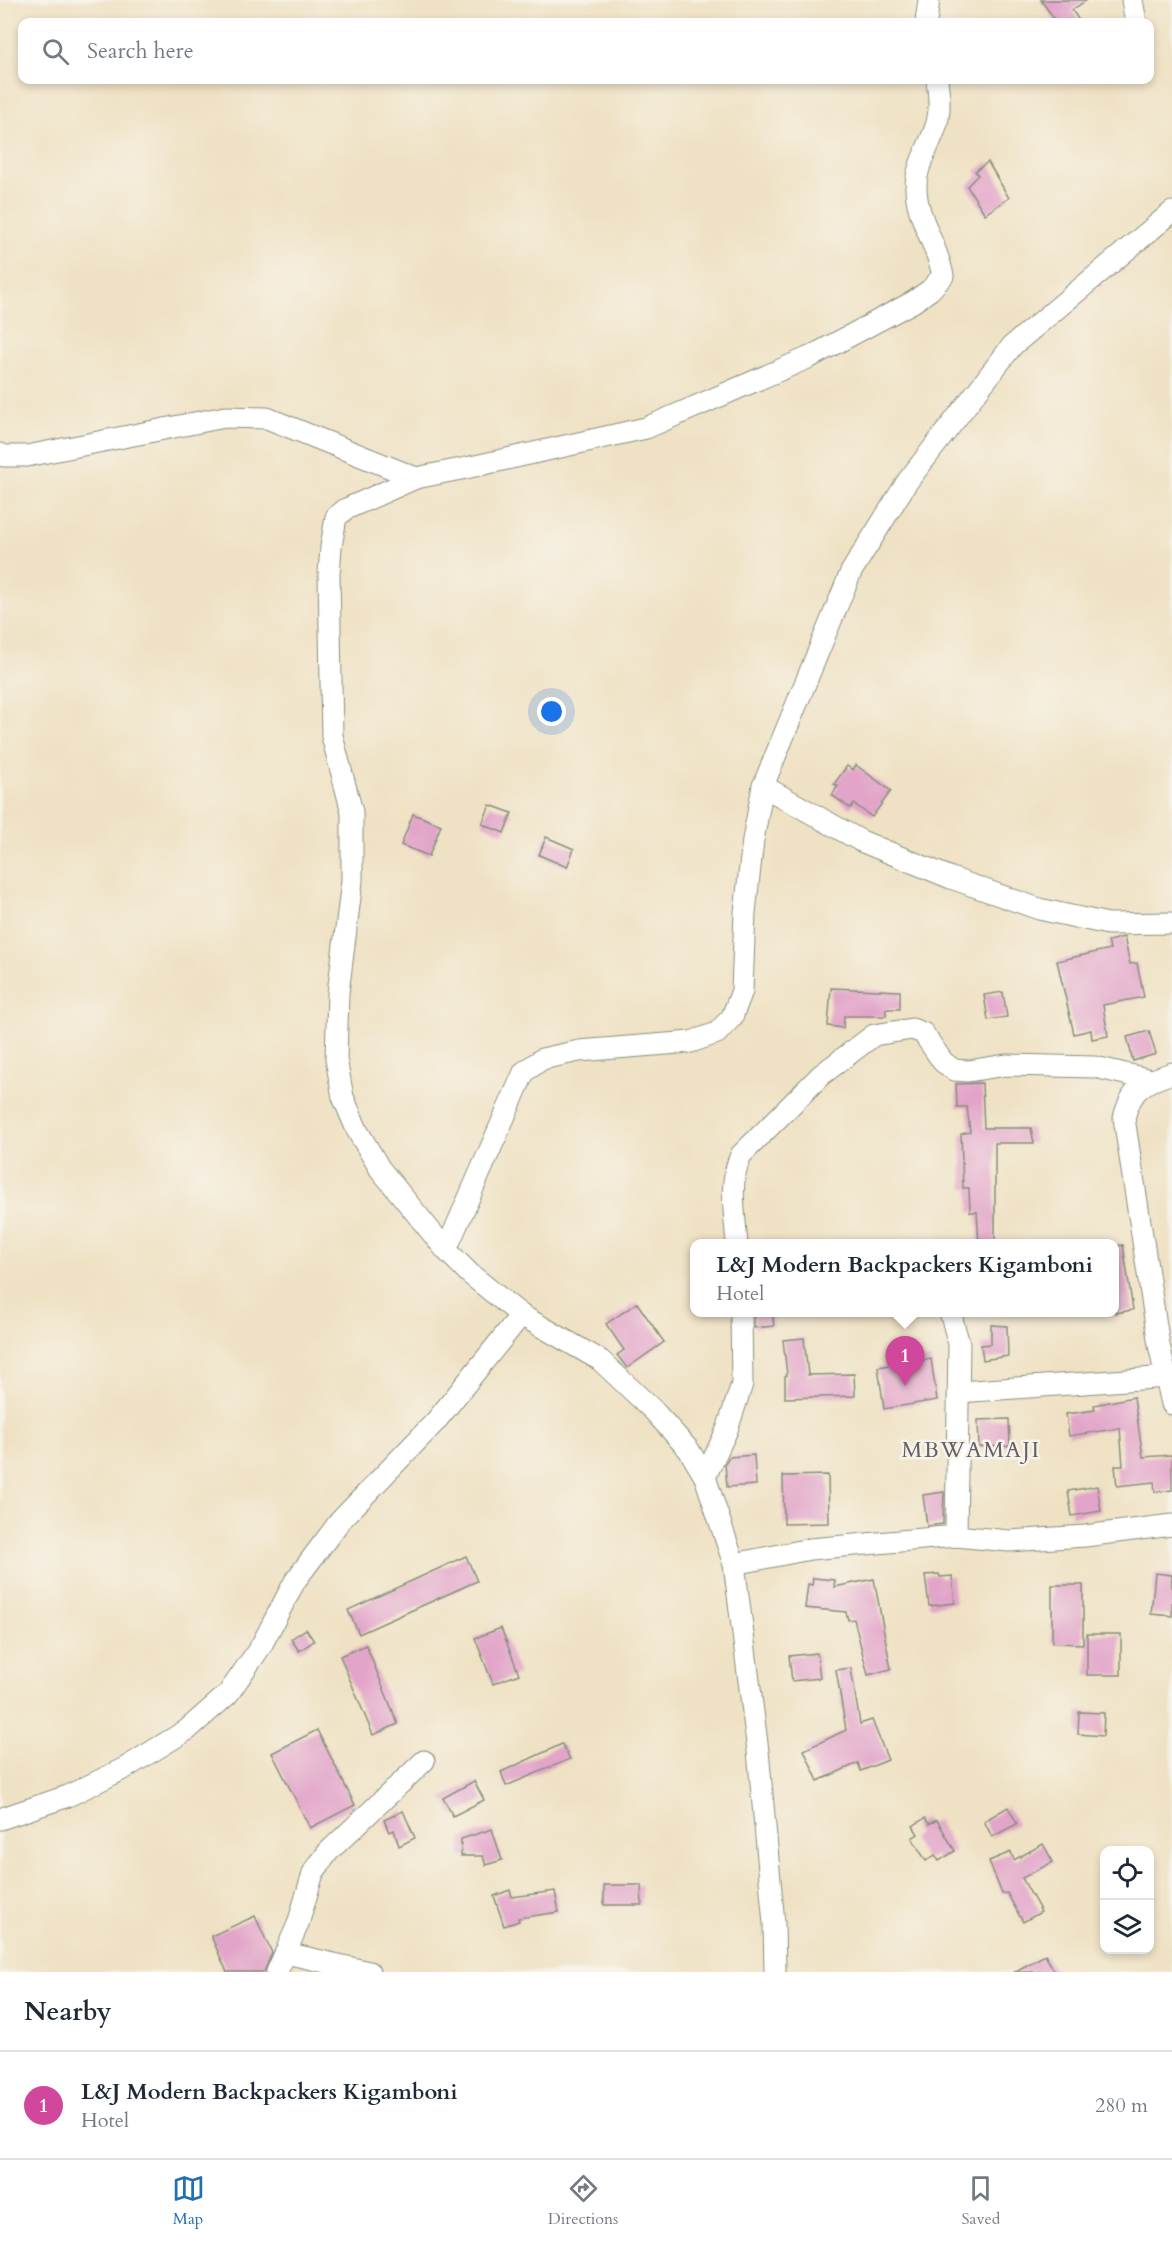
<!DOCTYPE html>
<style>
:root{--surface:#fff;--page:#f6f6f7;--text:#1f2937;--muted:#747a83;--line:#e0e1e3;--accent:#1f6fb2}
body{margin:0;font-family:Cardo,serif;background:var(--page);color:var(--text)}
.controls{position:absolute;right:18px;bottom:18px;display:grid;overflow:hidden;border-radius:12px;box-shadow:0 3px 9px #0003}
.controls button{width:54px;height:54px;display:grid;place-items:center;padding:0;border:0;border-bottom:2px solid var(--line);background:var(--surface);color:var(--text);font:30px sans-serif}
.you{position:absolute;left:552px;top:712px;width:21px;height:21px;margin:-15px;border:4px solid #fff;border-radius:50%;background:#1a73e8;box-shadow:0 0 0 9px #1a73e833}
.badge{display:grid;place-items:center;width:39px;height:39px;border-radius:50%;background:var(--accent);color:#fff;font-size:20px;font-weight:700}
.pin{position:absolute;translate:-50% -50px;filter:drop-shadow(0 2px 3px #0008)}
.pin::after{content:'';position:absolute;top:32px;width:21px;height:18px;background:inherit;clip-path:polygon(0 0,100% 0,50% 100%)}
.popup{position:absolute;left:690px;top:1239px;width:429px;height:78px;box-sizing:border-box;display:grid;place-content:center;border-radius:12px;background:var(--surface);filter:drop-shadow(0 2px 4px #0005);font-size:20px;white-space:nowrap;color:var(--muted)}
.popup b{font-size:22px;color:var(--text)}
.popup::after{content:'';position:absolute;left:50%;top:100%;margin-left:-12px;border:12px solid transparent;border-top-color:var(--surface)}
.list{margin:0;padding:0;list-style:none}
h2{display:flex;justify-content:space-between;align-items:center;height:78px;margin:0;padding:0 24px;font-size:26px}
h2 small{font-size:20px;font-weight:400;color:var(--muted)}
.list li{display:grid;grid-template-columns:39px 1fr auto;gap:18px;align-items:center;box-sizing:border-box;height:108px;padding:0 24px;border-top:2px solid var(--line)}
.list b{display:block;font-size:22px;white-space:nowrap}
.list p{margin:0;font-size:20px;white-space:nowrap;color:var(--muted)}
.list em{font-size:20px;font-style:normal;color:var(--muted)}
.icon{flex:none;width:33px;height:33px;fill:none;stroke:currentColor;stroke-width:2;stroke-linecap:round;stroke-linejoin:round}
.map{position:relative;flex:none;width:1172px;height:1972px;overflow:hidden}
.search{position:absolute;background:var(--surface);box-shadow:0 3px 9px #0003;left:18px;right:18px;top:18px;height:66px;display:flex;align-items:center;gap:15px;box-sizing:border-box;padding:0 21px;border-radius:12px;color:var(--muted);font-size:22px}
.sheet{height:186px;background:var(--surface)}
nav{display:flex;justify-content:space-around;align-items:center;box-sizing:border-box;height:84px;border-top:2px solid var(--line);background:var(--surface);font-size:16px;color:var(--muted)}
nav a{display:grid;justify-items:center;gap:3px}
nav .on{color:var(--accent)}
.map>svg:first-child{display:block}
</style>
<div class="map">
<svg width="1172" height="1972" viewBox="0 0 1172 1972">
<rect width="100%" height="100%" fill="#f7f3e8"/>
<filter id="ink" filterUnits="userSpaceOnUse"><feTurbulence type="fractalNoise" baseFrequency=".0167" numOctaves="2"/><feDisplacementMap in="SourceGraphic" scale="12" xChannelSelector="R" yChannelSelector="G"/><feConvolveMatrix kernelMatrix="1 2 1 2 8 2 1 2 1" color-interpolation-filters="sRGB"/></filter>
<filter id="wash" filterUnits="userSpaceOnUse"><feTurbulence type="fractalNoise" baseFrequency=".008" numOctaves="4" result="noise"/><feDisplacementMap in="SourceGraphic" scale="24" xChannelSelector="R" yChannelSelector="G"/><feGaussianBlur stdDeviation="1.35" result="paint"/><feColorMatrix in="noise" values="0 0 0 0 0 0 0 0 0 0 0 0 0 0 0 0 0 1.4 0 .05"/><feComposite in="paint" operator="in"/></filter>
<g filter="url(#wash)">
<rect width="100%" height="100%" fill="#efe1c3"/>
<g id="blocks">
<g fill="#e2a4c9">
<polygon points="1041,0 1087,0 1072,10 1080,22 1056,22"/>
<polygon points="988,162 1009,198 985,214 967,186 978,175 975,171"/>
<polygon points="856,765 891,791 872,817 854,804 850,808 832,795 838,786 834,784 847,766 853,770"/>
<polygon points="490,805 512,813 504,833 482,824"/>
<polygon points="413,814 441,825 429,856 401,845"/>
<polygon points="546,837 574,849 567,867 539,855"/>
<polygon points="1124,937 1130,964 1137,963 1144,997 1103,1005 1108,1036 1092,1039 1091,1030 1074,1034 1057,961 1110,949 1108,941"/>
<polygon points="831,988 900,991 900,1009 886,1009 886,1016 844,1016 843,1028 828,1026"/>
<polygon points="1003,992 1007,1017 988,1020 984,995"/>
<polygon points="1149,1031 1156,1054 1133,1061 1127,1037"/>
<polygon points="982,1083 984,1128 1031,1128 1034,1143 995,1143 995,1244 979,1244 977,1212 970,1212 969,1188 963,1188 961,1134 970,1132 967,1107 957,1107 956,1084"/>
<polygon points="1123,1245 1133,1310 1115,1313 1115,1246"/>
<polygon points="637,1303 664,1342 627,1368 617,1355 624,1350 606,1324"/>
<polygon points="754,1312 772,1312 774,1326 754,1328"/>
<polygon points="991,1325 1007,1326 1008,1356 983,1360 981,1345 991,1344"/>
<polygon points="804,1338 808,1375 854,1374 855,1396 785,1398 785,1376 787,1375 783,1340"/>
<polygon points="931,1359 937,1400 884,1409 878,1367"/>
<polygon points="1134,1397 1143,1457 1172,1455 1172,1490 1155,1492 1154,1482 1117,1486 1115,1466 1123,1466 1120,1428 1069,1436 1066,1414 1095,1410 1094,1405"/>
<polygon points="1009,1419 1010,1446 979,1447 978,1420"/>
<polygon points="754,1455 756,1485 727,1487 725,1464 729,1457"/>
<polygon points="828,1475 829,1523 784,1524 783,1476"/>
<polygon points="1097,1486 1101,1511 1072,1516 1068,1491"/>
<polygon points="944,1492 943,1524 927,1526 923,1495"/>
<polygon points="466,1556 477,1581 359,1634 348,1610"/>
<polygon points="1155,1573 1172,1575 1172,1616 1151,1614"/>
<polygon points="939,1574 940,1577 952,1576 955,1603 929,1606 925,1575"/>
<polygon points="813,1578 835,1580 834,1587 874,1579 891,1669 868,1675 854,1619 848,1620 846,1612 805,1608 808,1584 812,1585"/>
<polygon points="1052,1585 1083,1585 1083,1644 1052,1643"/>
<polygon points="501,1628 519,1674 493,1684 475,1638"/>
<polygon points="306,1629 314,1641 299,1651 291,1639"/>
<rect x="1087" y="1634" width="34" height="41"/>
<polygon points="366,1645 398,1724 373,1735 340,1656"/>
<polygon points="817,1653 820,1678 792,1681 789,1656"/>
<polygon points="851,1668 860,1724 872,1720 888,1760 861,1771 858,1763 818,1781 804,1750 846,1730 836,1670"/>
<polygon points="1079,1712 1104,1713 1103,1736 1078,1734"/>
<polygon points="317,1730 355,1805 310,1828 272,1753"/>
<polygon points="562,1744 570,1759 506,1786 501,1772"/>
<polygon points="474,1781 484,1800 453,1816 443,1798"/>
<polygon points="1008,1807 1017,1824 992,1837 984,1821"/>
<polygon points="403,1811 415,1838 399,1846 394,1830 389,1832 384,1820"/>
<polygon points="925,1818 929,1824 937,1820 955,1851 939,1861 935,1855 926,1861 912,1838 918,1834 913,1826"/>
<polygon points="492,1829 502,1860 486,1865 483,1856 461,1856 461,1839"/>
<polygon points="1043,1844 1053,1862 1022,1878 1041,1912 1023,1922 1007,1893 1002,1894 989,1861 1011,1852 1014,1860"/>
<polygon points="604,1885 641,1885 642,1905 604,1905"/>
<polygon points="510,1890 512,1897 555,1891 559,1912 518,1918 519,1921 504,1926 494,1896"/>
<polygon points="255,1916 272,1953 264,1972 227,1972 211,1936"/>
<polygon points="1045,1955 1055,1972 1014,1972"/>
</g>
</g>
</g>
<g filter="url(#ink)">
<use href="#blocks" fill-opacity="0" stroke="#878f7c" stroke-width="1.5"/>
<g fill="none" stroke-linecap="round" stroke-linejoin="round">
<defs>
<g id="minor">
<polyline points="1132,0 1136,22"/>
<polyline points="926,22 929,0"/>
<path d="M 0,454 L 3,456 L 27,456 L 225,417 L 267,418 L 416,478 L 466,468 L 646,428 L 810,357 L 913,302 L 930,290 L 943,276 C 938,246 916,218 916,187 C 916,165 930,146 936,126 C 941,111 939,95 937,80"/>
<polyline points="416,478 346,509 336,517 331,547 329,574 332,736 352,812 352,881 338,993 336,1059 343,1097 357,1130 380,1169 446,1250 470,1274 521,1315 600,1360 653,1410 689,1450 705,1477 734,1564 758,1751 774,1923 775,1972"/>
<polyline points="763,786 861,841 951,878 1039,909 1108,924 1172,923"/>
<path d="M 1172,1073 C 1143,1083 1132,1087 1124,1118 L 1159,1345 L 1172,1404"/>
<path d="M 737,1244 C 735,1215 728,1182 741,1155 L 821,1075 L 874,1035 L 912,1029 L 923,1033 L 943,1062 L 954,1070 L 968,1071 L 1006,1065 L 1095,1067 L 1151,1080"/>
<polyline points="446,1250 524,1072 542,1059 579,1051 691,1042 717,1033 732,1017 742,991 745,912 753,840 763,786 851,572 907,482 1012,346 1172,212"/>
<polyline points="950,1312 959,1344 956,1536"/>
<polyline points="959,1392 1168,1377"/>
<polyline points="705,1477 727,1430 742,1384 741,1312"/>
<polyline points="734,1564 810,1549 956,1536 1009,1541 1085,1536 1172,1525"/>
<polyline points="0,1819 68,1796 125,1768 187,1730 228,1694 261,1646 295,1581 340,1521 436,1421 521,1315"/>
<polyline points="286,1953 369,1972"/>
<polyline points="277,1972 298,1924 313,1873 328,1852 424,1761"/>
</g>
</defs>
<use href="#minor" stroke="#878f7c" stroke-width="23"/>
<use href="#minor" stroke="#fff" stroke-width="21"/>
</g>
</g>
<g text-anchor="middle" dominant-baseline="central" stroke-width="5" stroke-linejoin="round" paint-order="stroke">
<g font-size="22" letter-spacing="1.5" fill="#636168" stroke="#f7f3e8">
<text x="971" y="1450">MBWAMAJI</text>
</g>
</g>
</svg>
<div class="controls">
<button><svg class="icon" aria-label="locate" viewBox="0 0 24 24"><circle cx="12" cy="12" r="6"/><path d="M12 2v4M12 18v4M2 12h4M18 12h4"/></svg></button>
<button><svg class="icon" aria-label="layers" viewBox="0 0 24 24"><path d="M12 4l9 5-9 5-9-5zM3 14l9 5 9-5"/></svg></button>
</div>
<div class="you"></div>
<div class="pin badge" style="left:905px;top:1386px;background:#d1479c">1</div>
<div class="popup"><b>L&amp;J Modern Backpackers Kigamboni</b>Hotel</div>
<div class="search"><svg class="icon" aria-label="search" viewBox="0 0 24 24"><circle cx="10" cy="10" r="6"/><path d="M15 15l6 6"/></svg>Search here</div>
</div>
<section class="sheet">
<h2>Nearby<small></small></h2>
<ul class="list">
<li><span class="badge" style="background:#d1479c">1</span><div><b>L&amp;J Modern Backpackers Kigamboni</b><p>Hotel</p></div><em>280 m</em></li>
</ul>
</section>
<nav>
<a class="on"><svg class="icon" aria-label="map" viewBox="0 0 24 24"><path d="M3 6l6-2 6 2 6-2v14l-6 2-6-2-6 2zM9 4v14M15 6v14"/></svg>Map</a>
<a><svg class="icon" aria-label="directions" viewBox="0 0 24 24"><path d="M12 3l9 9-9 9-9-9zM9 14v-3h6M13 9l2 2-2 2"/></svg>Directions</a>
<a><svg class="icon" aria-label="saved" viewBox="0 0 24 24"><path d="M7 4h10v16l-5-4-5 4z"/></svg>Saved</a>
</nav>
